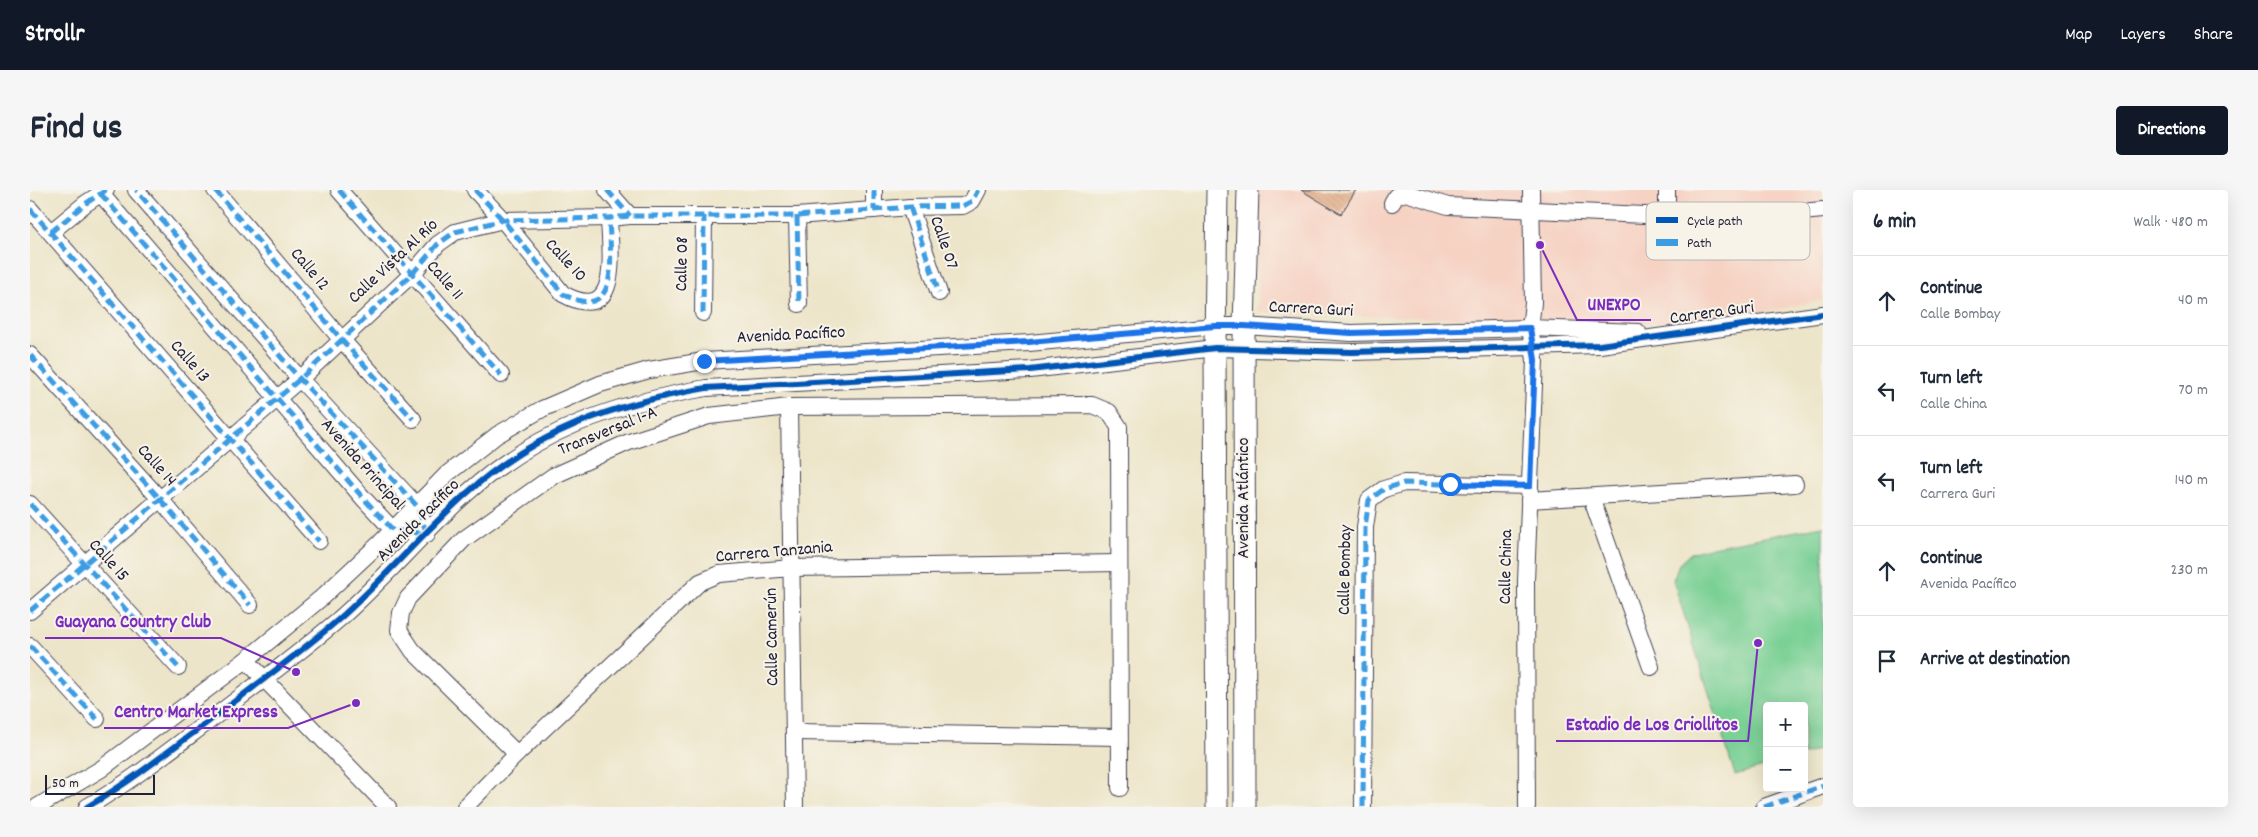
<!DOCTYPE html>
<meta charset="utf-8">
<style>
:root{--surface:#fff;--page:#f6f6f7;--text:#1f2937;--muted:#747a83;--line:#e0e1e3;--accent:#111827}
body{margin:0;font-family:Dekko,sans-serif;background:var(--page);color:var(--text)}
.controls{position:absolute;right:15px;bottom:15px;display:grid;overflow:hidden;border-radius:5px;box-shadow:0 5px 20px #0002}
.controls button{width:45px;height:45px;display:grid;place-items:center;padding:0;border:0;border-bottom:1px solid var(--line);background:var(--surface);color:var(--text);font:25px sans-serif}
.scale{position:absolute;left:15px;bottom:12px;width:110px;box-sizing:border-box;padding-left:5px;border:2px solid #22223b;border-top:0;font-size:14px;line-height:18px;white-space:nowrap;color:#22223b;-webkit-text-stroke:4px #f7f3e8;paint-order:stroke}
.stop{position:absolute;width:15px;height:15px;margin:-11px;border:4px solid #1a73e8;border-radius:50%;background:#fff}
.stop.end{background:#1a73e8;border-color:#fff;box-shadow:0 1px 5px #0008}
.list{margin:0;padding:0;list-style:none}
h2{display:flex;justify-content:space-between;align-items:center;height:65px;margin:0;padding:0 20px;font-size:21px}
h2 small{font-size:16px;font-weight:400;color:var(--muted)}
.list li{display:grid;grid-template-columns:32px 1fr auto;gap:15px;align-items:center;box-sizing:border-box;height:90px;padding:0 20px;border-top:1px solid var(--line)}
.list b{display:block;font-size:19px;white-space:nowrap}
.list p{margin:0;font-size:16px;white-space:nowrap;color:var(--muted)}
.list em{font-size:16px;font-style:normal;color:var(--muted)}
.icon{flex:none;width:28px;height:28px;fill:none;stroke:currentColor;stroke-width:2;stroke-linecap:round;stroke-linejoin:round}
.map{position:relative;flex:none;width:1793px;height:617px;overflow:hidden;border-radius:5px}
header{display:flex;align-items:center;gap:30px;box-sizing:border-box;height:70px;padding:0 25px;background:var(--accent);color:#fff}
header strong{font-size:24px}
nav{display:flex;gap:28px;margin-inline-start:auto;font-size:18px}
.intro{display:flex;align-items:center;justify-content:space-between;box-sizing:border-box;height:120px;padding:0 30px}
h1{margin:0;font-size:35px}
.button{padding:12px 22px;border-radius:5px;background:var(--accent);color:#fff;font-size:18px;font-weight:700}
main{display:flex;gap:30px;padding:0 30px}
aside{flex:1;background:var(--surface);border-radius:5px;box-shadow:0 5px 20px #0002}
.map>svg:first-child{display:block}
</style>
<header>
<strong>Strollr</strong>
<nav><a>Map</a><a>Layers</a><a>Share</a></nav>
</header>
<div class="intro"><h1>Find us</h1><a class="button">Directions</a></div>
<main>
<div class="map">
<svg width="1793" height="617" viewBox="0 0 1793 617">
<defs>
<pattern id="building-back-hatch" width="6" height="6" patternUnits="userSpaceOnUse" patternTransform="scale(1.25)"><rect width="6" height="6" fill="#e0a77f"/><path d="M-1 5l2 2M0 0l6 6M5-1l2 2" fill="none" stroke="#c08f6f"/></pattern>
</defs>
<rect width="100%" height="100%" fill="#f7f3e8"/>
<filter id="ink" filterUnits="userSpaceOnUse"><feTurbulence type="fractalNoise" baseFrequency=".02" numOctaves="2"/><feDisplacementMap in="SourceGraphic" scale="10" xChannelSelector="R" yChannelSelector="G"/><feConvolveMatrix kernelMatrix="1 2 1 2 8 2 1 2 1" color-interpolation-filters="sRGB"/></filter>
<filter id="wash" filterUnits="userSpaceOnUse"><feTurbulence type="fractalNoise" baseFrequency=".0096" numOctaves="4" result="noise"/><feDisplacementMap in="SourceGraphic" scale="20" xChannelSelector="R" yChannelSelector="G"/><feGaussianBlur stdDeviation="1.12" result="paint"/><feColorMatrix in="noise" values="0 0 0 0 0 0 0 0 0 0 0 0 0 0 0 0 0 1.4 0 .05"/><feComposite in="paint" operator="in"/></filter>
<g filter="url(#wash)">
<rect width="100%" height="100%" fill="#ede5c9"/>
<polygon fill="#f6d2c3" points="1228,0 1793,0 1793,110 1682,133 1519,132 1228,122"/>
<polygon fill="#7ad095" stroke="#4e7968" points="1793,336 1793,557 1774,565 1774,516 1737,516 1737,576 1705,585 1643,390 1649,374 1661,363 1682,357"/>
<g id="blocks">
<polygon fill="url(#building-back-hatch)" points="1271,0 1326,0 1311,24"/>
</g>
</g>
<g filter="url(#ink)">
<use href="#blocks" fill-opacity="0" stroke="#403f50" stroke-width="1"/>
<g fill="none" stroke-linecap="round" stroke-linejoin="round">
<defs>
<g id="minor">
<polyline points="185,0 311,149 383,229"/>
<polyline points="309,0 471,185"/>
<path d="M 445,0 L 473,30 L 533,104 C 592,136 580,62 579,28"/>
<polyline points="577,0 600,26"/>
<polyline points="844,0 844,20"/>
<polyline points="1637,0 1637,26"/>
<polyline points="71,4 334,309 363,340 397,344 387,316 270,189 106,0"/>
<polyline points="1362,13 1366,6 1376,3 1418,16 1637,26 1727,26 1793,20"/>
<polyline points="880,17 909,103"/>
<polyline points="0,19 289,351"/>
<polyline points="767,26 769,114"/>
<polyline points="21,42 55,14 76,0"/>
<polyline points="673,123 674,26"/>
<polyline points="0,165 130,309 220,415"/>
<polyline points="759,217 765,617"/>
<polyline points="1561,307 1621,477"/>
<polyline points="1499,310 1765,294"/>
<polyline points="0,314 148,477"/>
<polyline points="0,421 270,189 382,84 408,54 425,42 473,30 579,28 600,26 767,26 880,17 933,16 942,11 948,0"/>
<polyline points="0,456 67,529"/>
<polyline points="216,470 358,617"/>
<polyline points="765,542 1089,547"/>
<polyline points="487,564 383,461 369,440 371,423 378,408 434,349 523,286 599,252 679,226 759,217 1062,215 1079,222 1089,237 1090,598"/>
<polyline points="7,617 71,579 216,470 290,409 350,353 417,284 467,245 512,219 570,194 619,180 674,171 999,153 1185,136 1214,136 1321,143 1500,138 1608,142"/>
<path d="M 57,617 C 100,592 139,561 179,531 C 222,498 266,466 308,430 C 353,391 391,344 436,304 C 507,240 584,214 676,198 L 1000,180 L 1185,158 L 1322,162 L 1570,155 L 1793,124"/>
<polyline points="435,617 487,564 670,392 689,384 762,378 1088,373"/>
<polyline points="1333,617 1335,337 1339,310 1354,299 1374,293 1500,296"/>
<polyline points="1497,617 1496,391 1505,170 1500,138 1503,113 1501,0"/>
<polyline points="1734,617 1793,596"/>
</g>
<g id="major">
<polyline points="1187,617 1185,158 1187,0"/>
<polyline points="1215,617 1214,136 1218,0"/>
</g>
</defs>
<use href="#minor" stroke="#403f50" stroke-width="18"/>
<use href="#major" stroke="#403f50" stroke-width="23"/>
<use href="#minor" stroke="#fff" stroke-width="16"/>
<use href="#major" stroke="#fff" stroke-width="21"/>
<g stroke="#3c9ce2" stroke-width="5" stroke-dasharray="10 5" stroke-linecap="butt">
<polyline points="185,0 311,149 383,229"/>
<polyline points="309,0 471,185"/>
<path d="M 445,0 L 473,30 L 533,104 C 592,136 580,62 579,28"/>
<polyline points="577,0 600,26"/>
<polyline points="844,0 844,20"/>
<polyline points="71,4 334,309 363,340 397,344 387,316 270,189 106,0"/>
<polyline points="880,17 909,103"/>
<polyline points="0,19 289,351"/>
<polyline points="767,26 769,114"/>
<polyline points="21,42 55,14 76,0"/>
<polyline points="673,123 674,26"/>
<polyline points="0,165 130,309 220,415"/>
<polyline points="0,314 148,477"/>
<polyline points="0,421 270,189 382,84 408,54 425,42 473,30 579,28 600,26 767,26 880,17 933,16 942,11 948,0"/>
<polyline points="0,456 67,529"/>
<polyline points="1333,617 1335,337 1339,310 1354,299 1374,293 1500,296"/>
<polyline points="1734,617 1793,596"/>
</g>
<defs>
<path id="cycleway" d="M 57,617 C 100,592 139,561 179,531 C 222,498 266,466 308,430 C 353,391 391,344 436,304 C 507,240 584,214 676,198 L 1000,180 L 1185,158 L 1322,162 L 1570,155 L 1793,124"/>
</defs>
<use href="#cycleway" stroke="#f7f3e8" stroke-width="9"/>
<use href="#cycleway" stroke="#0057b8" stroke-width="6"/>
</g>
</g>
<g fill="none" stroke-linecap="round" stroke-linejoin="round" filter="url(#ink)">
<polyline stroke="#1a73e8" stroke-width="6" points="674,171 999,152 1185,136 1214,136 1321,143 1500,138 1505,170 1500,296 1420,294"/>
</g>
<g text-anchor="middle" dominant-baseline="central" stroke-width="4" stroke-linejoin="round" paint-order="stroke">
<g font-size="18" fill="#22223b" stroke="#f7f3e8">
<text transform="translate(913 53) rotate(71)">Calle 07</text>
<text transform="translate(535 71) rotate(47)">Calle 10</text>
<text transform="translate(364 72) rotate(-43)">Calle Vista Al Río</text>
<text transform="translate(653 74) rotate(-89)">Calle 08</text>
<text transform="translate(279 80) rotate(50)">Calle 12</text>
<text transform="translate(414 91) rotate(49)">Calle 11</text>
<text transform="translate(1281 120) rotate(3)">Carrera Guri</text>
<text transform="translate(1682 124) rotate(-8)">Carrera Guri</text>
<text transform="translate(761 146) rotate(-3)">Avenida Pacífico</text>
<text transform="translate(159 172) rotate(49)">Calle 13</text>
<text transform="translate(578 242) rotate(-22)">Transversal 1-A</text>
<text transform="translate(332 275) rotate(48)">Avenida Principal</text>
<text transform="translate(126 276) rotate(48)">Calle 14</text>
<text transform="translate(1214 308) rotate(-90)">Avenida Atlántico</text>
<text transform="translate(389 331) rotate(-45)">Avenida Pacífico</text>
<text transform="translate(744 363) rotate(-5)">Carrera Tanzania</text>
<text transform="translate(78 371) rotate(48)">Calle 15</text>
<text transform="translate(1477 377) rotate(-89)">Calle China</text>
<text transform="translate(1316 380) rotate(-89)">Calle Bombay</text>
<text transform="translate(743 447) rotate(-91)">Calle Camerún</text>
</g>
</g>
<rect x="1616" y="12" width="164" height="58" rx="8" fill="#f7f3e8" stroke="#b7b4b4" stroke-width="1"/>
<rect x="1626" y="27" width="22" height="6" fill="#0057b8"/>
<rect x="1626" y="49" width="22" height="7" fill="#3c9ce2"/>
<g font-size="14" fill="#22223b">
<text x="1657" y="35">Cycle path</text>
<text x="1657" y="57">Path</text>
</g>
<path fill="none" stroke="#7b2cbf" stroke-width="2" d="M1510 55L1547 130H1621M266 482L191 448H15M326 513L258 538H74M1728 453L1718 551H1526"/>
<g fill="#7b2cbf" stroke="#f7f3e8" stroke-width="2">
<circle cx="1510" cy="55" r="5"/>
<circle cx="266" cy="482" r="5"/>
<circle cx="326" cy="513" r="5"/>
<circle cx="1728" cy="453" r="5"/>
</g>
<g font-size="19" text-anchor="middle" font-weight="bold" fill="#7b2cbf" stroke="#f7f3e8" stroke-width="4" stroke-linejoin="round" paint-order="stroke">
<text x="1584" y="120">UNEXPO</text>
<text x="103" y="437">Guayana Country Club</text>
<text x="166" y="527">Centro Market Express</text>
<text x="1622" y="540">Estadio de Los Criollitos</text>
</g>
</svg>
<div class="controls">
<button>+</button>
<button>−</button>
</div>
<div class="scale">50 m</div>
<div class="stop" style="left:1420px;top:294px"></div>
<div class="stop end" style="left:674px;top:171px"></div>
</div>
<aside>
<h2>6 min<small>Walk · 480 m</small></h2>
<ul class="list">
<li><svg class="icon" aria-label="ahead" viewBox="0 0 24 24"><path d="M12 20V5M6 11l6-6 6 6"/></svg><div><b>Continue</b><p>Calle Bombay</p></div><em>40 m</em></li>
<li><svg class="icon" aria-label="left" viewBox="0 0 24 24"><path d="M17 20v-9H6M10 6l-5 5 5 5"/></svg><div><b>Turn left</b><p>Calle China</p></div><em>70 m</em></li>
<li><svg class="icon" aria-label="left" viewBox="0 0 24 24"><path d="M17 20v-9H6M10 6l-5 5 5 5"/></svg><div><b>Turn left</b><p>Carrera Guri</p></div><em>140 m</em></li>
<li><svg class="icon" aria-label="ahead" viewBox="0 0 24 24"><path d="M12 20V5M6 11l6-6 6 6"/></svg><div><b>Continue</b><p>Avenida Pacífico</p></div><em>230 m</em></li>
<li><svg class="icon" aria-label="arrive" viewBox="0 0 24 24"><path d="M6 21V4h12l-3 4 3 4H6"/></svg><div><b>Arrive at destination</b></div></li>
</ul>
</aside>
</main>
